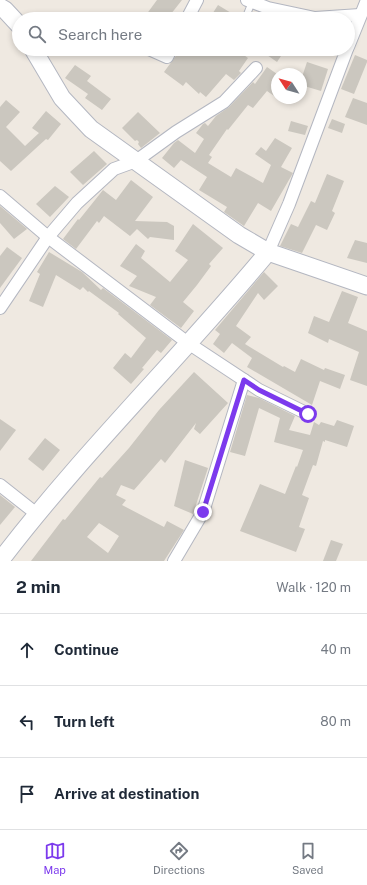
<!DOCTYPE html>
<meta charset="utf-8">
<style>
:root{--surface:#fff;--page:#f6f6f7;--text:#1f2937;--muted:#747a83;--line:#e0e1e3;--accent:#7c3aed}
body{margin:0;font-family:"Public Sans",sans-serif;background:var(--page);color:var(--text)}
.compass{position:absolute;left:271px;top:68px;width:36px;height:36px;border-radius:50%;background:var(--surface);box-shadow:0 2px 6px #0003;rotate:306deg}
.stop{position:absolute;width:12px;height:12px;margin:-9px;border:3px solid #7c3aed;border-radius:50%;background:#fff}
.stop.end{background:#7c3aed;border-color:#fff;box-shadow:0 1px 4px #0008}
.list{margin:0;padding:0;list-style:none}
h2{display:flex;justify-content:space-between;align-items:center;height:52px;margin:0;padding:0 16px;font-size:17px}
h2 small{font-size:13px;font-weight:400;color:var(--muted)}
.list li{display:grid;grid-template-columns:26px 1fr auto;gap:12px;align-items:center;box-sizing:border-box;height:72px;padding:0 16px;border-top:1px solid var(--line)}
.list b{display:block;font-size:15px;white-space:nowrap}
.list em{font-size:13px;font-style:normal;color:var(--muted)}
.icon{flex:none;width:22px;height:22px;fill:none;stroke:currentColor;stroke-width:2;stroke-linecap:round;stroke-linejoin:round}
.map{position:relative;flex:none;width:367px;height:561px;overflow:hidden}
.search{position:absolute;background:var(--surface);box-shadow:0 2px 6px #0003;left:12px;right:12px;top:12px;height:44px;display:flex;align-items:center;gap:10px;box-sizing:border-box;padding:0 14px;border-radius:22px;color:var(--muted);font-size:15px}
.sheet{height:268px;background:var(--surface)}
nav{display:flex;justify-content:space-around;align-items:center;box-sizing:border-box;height:56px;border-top:1px solid var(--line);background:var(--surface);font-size:11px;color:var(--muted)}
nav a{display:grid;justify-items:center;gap:2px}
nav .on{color:var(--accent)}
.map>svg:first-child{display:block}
</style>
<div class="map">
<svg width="367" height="561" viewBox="0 0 367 561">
<rect width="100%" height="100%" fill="#efe9e1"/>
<g fill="#cbc7bf" fill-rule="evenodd">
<polygon points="157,0 182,0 167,19 143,19"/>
<polygon points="218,5 241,19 209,19"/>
<polygon points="181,49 235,49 248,58 239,71 241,73 234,80 226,74 206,97 200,92 199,94 186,82 183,86 164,72"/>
<polygon points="271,49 276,49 283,53 277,62 267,55"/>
<polygon points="355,55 367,60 367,62 354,94 341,89"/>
<polygon points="307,62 328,69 321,91 301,85 301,80"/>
<polygon points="75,65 91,76 87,81 111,99 102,110 85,98 88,94 65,78"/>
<polygon points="267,67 277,74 277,98 267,91 253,108 248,105 228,130 227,129 209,155 212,157 208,163 231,177 236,168 263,183 271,165 255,154 261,147 266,151 275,138 292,148 281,167 293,173 271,211 258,203 244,226 224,212 227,207 199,190 207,177 181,160 174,168 162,158 174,143 178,140 195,153 204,139 196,133 203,124 205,123 208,126 216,116 229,107 253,82 255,84"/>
<polygon points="353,98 367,103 367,125 345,117"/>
<polygon points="6,100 20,112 6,127 25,146 39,133 32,128 46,111 61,124 48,140 46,139 11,171 0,161 0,107"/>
<polygon points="138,112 160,133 141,148 138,144 139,142 137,140 135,141 122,128"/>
<polygon points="332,119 345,124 342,133 328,128"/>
<polygon points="291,121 308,126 305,135 288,131"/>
<polygon points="94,151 107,164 83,185 70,172"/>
<polygon points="327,174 344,181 332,211 335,213 327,230 316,225 302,253 280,246 291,224 298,227 311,201 315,203"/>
<polygon points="131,180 153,197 135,221 167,222 174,226 174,240 150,237 148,239 137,229 130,236 104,216 99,223 97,221 76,249 63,239 78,219 79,220 103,190 116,200"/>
<polygon points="55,186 69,197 50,217 36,204"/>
<polygon points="0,206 26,228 27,229 14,239 0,223"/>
<polygon points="193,224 223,248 209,264 211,266 197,285 183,302 194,311 181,328 150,305 156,297 129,286 137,276 120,266 136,244 145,251 141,258 170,282 188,260 175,251"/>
<polygon points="355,240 367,243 367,263 347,258"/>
<polygon points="7,247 22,258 0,288 0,256"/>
<polygon points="49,252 82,272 101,290 103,288 172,340 161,353 157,350 142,368 144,369 131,384 113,368 125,353 131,358 146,338 118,314 119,313 89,291 88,292 83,287 80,290 56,275 43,307 29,301 40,274 37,272"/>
<polygon points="264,272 278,286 264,300 258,293 236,326 251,337 245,344 283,367 284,366 295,372 301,359 324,370 325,368 345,375 340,389 320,381 312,405 247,367 252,358 232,343 224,353 213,344 220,334 215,330"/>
<polygon points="342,291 358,297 348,323 367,331 367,386 350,380 359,352 329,339 328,343 308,333 314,316 329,322"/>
<path d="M 194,372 L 228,403 L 200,434 L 194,429 L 196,423 L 165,463 L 161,459 L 134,490 L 121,485 L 116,495 L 126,500 L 122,505 L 164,527 L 167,521 L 184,530 L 164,561 L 31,561 L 63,519 L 65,520 L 100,477 L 102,478 L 129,448 L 159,410 ZM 99,523 L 119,536 L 108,553 L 87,537 Z"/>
<polygon points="247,395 259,398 295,416 289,430 310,435 314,422 319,425 321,422 334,426 337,420 354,426 347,447 325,440 325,442 323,441 316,466 313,465 302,495 309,498 299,527 305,529 296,552 240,531 260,484 285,494 296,466 297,467 303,450 274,442 280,418 259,408 245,456 230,452"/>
<polygon points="0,419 16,430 0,451"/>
<polygon points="45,438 60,450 43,471 28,459"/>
<polygon points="185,460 208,468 193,514 174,506"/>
<polygon points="0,495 15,507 0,525"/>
<polygon points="331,540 343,544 336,561 323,561"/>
</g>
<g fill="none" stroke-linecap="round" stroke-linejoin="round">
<defs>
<polyline id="lane" points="245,19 252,2"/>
<g id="street">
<polyline points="247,0 268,8 315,18 360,15"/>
<polyline points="187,19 197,0"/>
<polyline points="348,47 367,0"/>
<polyline points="149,49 167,57 171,49"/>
<polyline points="0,196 48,237 188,343 259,390 308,414"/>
<polyline points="268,252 289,204 347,49"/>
<polyline points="0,308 48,237 77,203 114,169 136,161 176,132 224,102 256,68"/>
<polyline points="0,485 38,515"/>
<polyline points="174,561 203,512 244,380"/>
</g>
<g id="secondary">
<polyline points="0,7 5,10 19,25"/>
<polyline points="33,49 62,98 91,129 239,235 268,252 367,286"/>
<path d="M 0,561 C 83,452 181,357 268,252"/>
</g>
</defs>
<use href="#lane" stroke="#b4b7c1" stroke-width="8"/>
<use href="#street" stroke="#b4b7c1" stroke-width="14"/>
<use href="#secondary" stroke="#b4b7c1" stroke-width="19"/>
<use href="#lane" stroke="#fff" stroke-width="6"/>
<use href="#street" stroke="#fff" stroke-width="12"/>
<use href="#secondary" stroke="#fff" stroke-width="17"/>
</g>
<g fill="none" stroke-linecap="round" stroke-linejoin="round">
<polyline stroke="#7c3aed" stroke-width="5" points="203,512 244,380 259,390 308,414"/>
</g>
</svg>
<svg class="compass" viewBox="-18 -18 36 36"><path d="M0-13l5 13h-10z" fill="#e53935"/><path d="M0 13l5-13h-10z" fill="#747a83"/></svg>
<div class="stop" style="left:308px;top:414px"></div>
<div class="stop end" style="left:203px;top:512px"></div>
<div class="search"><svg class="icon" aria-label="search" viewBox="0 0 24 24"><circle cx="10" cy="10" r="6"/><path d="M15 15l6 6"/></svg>Search here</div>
</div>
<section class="sheet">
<h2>2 min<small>Walk · 120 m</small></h2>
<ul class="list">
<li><svg class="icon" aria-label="ahead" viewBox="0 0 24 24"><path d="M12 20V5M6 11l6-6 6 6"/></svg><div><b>Continue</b></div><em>40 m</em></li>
<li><svg class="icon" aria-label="left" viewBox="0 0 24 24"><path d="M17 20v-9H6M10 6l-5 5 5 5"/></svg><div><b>Turn left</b></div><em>80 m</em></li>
<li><svg class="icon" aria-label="arrive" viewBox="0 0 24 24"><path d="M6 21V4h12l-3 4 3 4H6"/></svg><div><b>Arrive at destination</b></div></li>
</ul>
</section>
<nav>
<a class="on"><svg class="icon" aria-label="map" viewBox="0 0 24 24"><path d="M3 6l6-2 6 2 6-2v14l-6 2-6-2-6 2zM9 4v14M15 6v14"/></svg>Map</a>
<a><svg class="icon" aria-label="directions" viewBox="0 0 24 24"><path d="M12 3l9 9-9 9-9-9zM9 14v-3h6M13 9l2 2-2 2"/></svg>Directions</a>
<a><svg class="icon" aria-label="saved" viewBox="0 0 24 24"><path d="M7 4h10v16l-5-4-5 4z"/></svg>Saved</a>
</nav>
